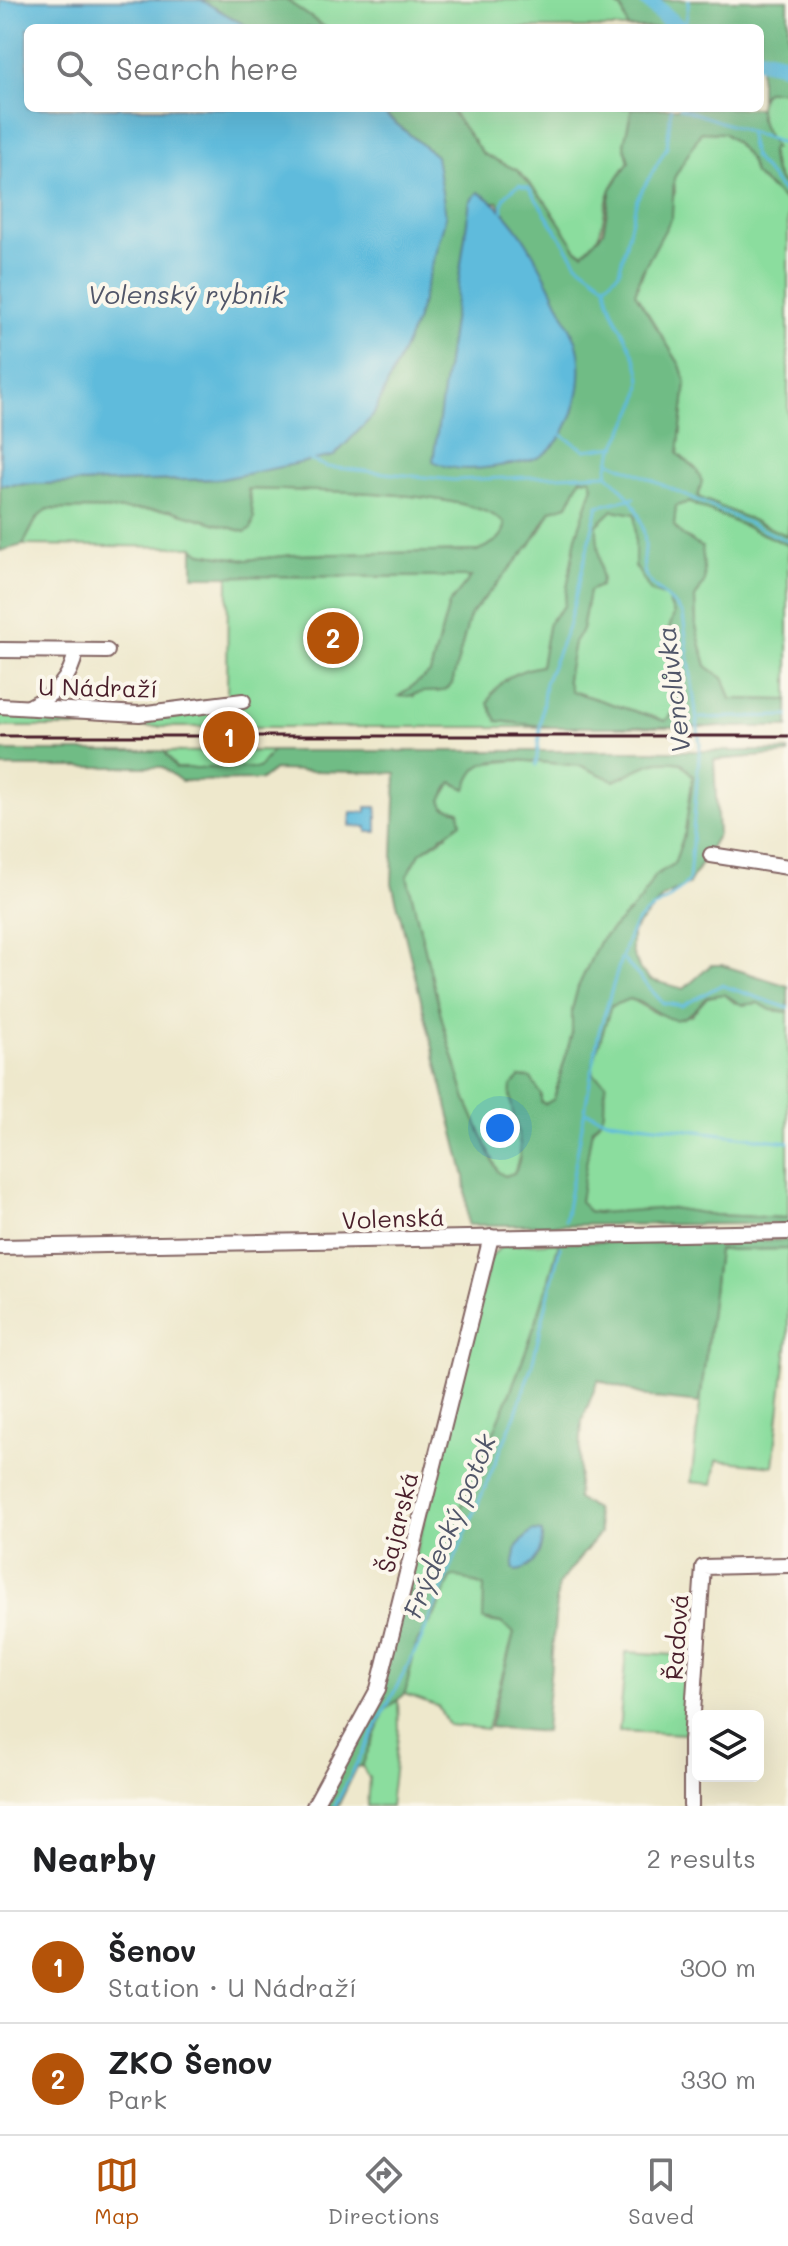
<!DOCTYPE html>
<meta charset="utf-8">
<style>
:root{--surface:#fff;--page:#f2f2f2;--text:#202124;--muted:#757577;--line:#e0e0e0;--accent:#b45309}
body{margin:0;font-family:Mali,sans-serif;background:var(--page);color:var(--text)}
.controls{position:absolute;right:24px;bottom:24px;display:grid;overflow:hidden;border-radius:12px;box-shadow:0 8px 32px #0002}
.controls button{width:72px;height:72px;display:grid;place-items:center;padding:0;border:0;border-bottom:2px solid var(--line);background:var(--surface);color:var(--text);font:40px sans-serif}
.you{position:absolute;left:500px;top:1128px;width:28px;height:28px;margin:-20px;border:6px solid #fff;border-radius:50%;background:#1a73e8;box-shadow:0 0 0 12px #1a73e833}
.badge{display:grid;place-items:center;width:52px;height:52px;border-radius:50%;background:var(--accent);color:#fff;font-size:26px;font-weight:700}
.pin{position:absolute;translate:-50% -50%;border:4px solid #fff;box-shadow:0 2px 8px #0006}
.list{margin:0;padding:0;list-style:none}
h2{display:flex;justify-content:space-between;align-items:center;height:104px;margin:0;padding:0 32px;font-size:34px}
h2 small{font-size:26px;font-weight:400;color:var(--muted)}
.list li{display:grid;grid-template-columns:52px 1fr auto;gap:24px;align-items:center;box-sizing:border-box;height:112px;padding:0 32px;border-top:2px solid var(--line)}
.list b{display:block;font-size:30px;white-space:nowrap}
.list p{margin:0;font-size:26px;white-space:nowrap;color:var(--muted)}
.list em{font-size:26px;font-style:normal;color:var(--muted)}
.icon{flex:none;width:44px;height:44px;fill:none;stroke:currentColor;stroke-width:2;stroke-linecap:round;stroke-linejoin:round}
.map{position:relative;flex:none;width:788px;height:1806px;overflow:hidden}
.search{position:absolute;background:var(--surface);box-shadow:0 8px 32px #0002;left:24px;right:24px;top:24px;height:88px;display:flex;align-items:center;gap:20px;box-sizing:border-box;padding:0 28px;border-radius:12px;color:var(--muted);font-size:30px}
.sheet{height:328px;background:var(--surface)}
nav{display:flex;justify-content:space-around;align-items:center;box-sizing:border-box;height:112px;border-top:2px solid var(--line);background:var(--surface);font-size:22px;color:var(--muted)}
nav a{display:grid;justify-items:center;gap:4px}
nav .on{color:var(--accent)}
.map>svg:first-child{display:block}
</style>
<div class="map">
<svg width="788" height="1806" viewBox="0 0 788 1806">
<rect width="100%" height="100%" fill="#fbf7ec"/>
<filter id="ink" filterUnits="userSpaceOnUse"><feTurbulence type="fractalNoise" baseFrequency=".0125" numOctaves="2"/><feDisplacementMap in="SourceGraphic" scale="16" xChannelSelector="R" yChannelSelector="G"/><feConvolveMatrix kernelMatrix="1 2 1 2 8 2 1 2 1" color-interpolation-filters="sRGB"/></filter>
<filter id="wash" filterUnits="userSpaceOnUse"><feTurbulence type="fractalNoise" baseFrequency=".006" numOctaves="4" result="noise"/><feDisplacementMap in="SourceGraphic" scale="32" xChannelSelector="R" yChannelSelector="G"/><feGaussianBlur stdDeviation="1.8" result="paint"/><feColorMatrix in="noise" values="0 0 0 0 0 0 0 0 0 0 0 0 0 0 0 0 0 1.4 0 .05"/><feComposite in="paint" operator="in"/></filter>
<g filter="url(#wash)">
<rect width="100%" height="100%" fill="#eee8cc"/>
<g fill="#8bdd9e" stroke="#6a7e64" stroke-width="2">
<polygon points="286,0 609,0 622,9 628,28 326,28"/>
<path d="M 766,91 L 788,91 L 788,190 C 774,177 774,169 771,150 C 768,128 749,111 766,91 Z"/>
<path d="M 449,108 L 632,108 L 624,144 L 629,161 C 623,170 615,180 611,189 C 600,214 608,236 583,253 L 577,250 L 546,202 L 517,170 L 483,154 Z"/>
<polygon points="701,132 724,133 736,143 750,159 754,174 788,204 788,536 698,497 696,469 678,454 686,383 680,365 635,293 675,192 674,178"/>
<path d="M 581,478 L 591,479 L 593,486 L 576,537 L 564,607 L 549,622 L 541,666 C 520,670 507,676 492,693 L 497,721 L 552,727 L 0,727 L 0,710 L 109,717 L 227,698 L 228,576 L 472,577 L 449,604 L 430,673 L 413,697 L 459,647 L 470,615 L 541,530 L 551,510 L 568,505 Z"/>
<path d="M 248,489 C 304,492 467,487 505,523 C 505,540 491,544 477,551 L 293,555 L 247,560 L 201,553 L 193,547 L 23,545 L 37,518 L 47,509 L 170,510 L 245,532 L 251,499 Z"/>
<polygon points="688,502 788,545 788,700 731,699 724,679 706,666 696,626 695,598 705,581 693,541 684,537 674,526 676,506"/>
<path d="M 613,510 L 636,514 L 635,566 L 667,597 L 674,615 L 665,641 C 675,665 688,700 665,721 L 571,691 L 567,679 L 574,641 L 582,630 L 589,591 L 602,581 L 596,548 L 597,525 Z"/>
<polygon points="272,751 259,768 176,768 164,752"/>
<polygon points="517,760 582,766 599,774 661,760 682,763 693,776 685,832 674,864 654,876 641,900 599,942 578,987 572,1010 572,1033 554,1099 545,1104 510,1096 523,1145 514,1173 505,1176 498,1172 466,1100 443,1023 407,876 420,853 447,835 459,811 444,807 441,800 451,782 459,786 480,764"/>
<path d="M 724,994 L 735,1003 L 759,1003 L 771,1010 L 788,1012 L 788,1218 L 714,1215 L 671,1208 L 615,1214 L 588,1211 L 580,1201 C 583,1180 581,1140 597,1124 L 599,1078 L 594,1075 L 592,1066 L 611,1006 L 630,999 L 657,1014 L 691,1016 L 707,997 Z"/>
<path d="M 559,1242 C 529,1365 474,1478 423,1593 L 406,1591 L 491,1256 L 502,1246 Z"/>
<polygon points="788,1249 788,1338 773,1466 717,1460 713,1484 691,1482 718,1250"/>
<polygon points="456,1576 484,1586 487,1621 501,1623 514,1633 487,1729 448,1725 438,1706 405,1694 416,1644 434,1616 451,1578"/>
<polygon points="626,1652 691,1656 685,1734 619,1731"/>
<polygon points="398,1699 399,1728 390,1806 367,1806 369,1778 362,1766 363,1759 385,1710"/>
</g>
<g fill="#70bc85" stroke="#5d6e58" stroke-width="2" fill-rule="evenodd">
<polygon points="201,0 286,0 326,28 250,28"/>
<polygon points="609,0 788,0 788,91 766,91 760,98 760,28 628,28 622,9"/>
<path d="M 377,108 L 449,108 L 483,154 L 517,170 L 546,202 L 577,250 L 583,253 L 603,232 L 611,189 L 629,162 L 624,144 L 632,108 L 759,108 L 759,119 L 775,149 L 771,149 C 771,168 775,178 788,190 L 788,204 L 754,174 L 749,159 L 736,143 L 724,133 L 701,132 L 674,178 L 672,217 L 641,274 L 635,293 L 680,365 L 686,383 L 678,454 L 696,469 L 702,481 L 698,497 L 788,536 L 788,545 L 689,502 L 676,506 L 674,526 L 684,537 L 702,547 L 705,581 L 695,598 L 696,626 L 706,666 L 724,679 L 731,699 L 788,700 L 788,727 L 552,727 L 497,721 L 488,703 C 497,679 518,670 541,666 L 549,622 L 564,606 L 576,537 L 593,486 L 591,479 L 581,478 L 568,505 L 551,510 L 530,545 L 470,615 L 452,684 C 441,697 433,689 419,693 C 410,695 409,698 399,696 L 430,673 L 449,604 L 471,577 L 193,576 L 193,547 L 201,553 L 247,560 L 292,555 L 477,551 C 491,544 505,540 505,523 C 467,487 304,492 248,489 L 254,518 L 251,529 L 245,532 L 170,510 L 48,509 L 37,518 L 23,545 L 0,551 L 0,485 L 222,479 L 436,156 ZM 470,201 L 498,202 L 553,293 L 462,267 ZM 613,510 L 635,514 L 635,566 L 651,592 L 667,597 L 674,614 L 665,641 C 675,665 688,700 665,721 L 571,691 L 567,679 L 574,642 L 582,630 L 589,591 L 600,586 C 604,575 596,542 597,525 Z"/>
<path d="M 0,751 L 164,751 L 176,768 L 259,768 L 272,751 L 788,751 L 788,754 L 714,760 L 718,834 L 689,884 L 663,897 L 632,932 L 632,952 L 640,970 L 651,980 L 684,989 L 711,965 L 722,965 L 788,986 L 788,1012 L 771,1010 L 759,1003 L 742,1005 L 724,994 L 707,997 C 671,1040 667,1010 630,999 L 611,1006 L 592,1066 L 594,1075 L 606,1083 C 601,1107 611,1111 592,1129 L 580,1201 L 588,1211 L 597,1213 L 671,1208 L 714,1215 L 788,1218 L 788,1224 L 468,1225 L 465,1177 L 392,883 L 396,773 L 274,770 L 261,780 L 181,781 L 162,767 L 0,767 ZM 517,760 L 582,766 L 614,781 C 643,768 649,758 682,763 L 693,776 L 685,832 L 674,864 L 654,876 L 641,900 L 599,942 L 578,987 L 572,1010 L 572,1033 L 554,1099 L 545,1104 L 541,1102 L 541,1094 L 531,1078 L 520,1077 L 511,1086 C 507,1118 531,1143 514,1173 L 505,1176 L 498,1172 L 466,1100 L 443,1023 L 407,876 L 420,853 L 461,823 L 459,811 L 444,807 L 441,800 L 452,782 L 466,789 C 476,758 488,762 517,760 Z"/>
<path d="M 788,1240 L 788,1249 L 718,1250 L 700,1403 L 653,1398 L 598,1380 L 582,1421 L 577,1499 L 595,1509 L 600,1533 L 558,1585 L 545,1732 L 490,1727 L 514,1633 L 501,1623 L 483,1619 L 484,1586 L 456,1576 L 451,1578 L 434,1616 L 416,1644 L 405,1694 L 385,1710 L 362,1766 L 357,1767 L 338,1806 L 318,1806 L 381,1689 L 406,1591 L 423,1593 C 474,1477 529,1365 559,1242 Z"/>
</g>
<g fill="#5ebbdc" stroke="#546d84" stroke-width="2">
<polygon points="0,0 201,0 250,28 28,28 28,108 377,108 436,156 446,216 416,322 373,416 334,456 222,479 0,485"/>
<path d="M 478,192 C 524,216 553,294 576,340 C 588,377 575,434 541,456 C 529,463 507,464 493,467 C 474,470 450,471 433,461 L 470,201 Z"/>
<polygon points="366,807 377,807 377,832 367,832 367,827 350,826 351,812 366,812"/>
<path d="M 532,1531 L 542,1532 C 543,1550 535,1569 516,1571 L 513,1568 L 517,1546 Z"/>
</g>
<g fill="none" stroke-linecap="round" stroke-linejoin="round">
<g stroke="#5ebbdc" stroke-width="3">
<polyline points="685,28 689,0"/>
<path d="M 671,108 L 667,147 L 637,199 L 619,272 L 606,284 C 609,318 633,341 640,373 C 647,408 609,441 607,474 C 629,494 643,512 645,543 C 646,554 641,563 645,574 C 652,590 674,599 683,615 L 700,744 L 689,880 C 657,918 637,898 622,958 L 663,1003 L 682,1006 L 721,985 L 788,1008"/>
<polyline points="680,108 788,145"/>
<polyline points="748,132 753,156 788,198"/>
<path d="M 503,211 C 501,197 508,192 519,185 L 529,188 L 577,263 L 605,284"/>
<polyline points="562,435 585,450 617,446"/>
<polyline points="310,460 327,467 453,480 607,474"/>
<polyline points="609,461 788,541"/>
<polyline points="700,718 788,716"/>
<polyline points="536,765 545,683 568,627 598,506 634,498"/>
<polyline points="587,1112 607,1120 788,1142"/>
<polyline points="565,1220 599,1032 621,959"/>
<polyline points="335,1806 420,1642 516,1413 532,1365 560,1247"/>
</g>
<g stroke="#5ebbdc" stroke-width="18">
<polyline points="648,0 678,28"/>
<polyline points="760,59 788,65"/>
</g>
</g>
</g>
<g filter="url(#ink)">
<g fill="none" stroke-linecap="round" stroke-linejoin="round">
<defs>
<g id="minor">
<polyline points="0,650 107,651"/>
<polyline points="0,706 139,714 243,701"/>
<path d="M 29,707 C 56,693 70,681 76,651"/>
<polyline points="711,855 788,867"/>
<polyline points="0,1247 788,1232"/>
<polyline points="314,1806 378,1689 491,1237"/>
<polyline points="691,1806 691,1741 703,1567 788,1565"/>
</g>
</defs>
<use href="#minor" stroke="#836563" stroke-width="18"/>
<use href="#minor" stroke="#fff" stroke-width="14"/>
<polyline stroke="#4a1f2b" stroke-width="3" points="0,736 788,736"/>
</g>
</g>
<g text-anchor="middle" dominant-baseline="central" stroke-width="8" stroke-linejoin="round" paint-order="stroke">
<g font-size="24" fill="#4a1f2b" stroke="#fbf7ec">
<text transform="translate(98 687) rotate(1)">U Nádraží</text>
<text transform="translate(393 1218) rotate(-2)">Volenská</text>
<text transform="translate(397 1522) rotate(-76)">Šajarská</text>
<text transform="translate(676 1637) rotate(-86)">Řadová</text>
</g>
<g font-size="26" font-style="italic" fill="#515669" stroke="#fbf7ec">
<text x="186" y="294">Volenský rybník</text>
<text transform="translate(673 690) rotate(-97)">Venclůvka</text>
<text transform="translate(449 1526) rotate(-67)">Frýdecký potok</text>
</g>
</g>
</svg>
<div class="controls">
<button><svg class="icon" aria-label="layers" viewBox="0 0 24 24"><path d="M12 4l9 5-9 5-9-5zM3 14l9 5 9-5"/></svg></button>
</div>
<div class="you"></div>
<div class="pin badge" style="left:229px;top:737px">1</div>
<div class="pin badge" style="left:333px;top:638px">2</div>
<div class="search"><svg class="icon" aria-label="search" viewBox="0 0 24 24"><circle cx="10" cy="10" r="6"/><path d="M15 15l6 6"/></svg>Search here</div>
</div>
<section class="sheet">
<h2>Nearby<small>2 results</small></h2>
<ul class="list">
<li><span class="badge">1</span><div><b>Šenov</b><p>Station · U Nádraží</p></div><em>300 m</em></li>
<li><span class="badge">2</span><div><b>ZKO Šenov</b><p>Park</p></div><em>330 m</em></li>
</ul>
</section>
<nav>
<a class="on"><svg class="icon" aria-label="map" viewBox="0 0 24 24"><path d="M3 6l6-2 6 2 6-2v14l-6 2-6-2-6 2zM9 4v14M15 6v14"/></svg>Map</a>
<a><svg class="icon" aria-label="directions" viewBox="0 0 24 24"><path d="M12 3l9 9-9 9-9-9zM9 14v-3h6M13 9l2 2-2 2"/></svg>Directions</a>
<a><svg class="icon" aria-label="saved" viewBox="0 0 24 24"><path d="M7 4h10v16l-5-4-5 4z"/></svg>Saved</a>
</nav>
